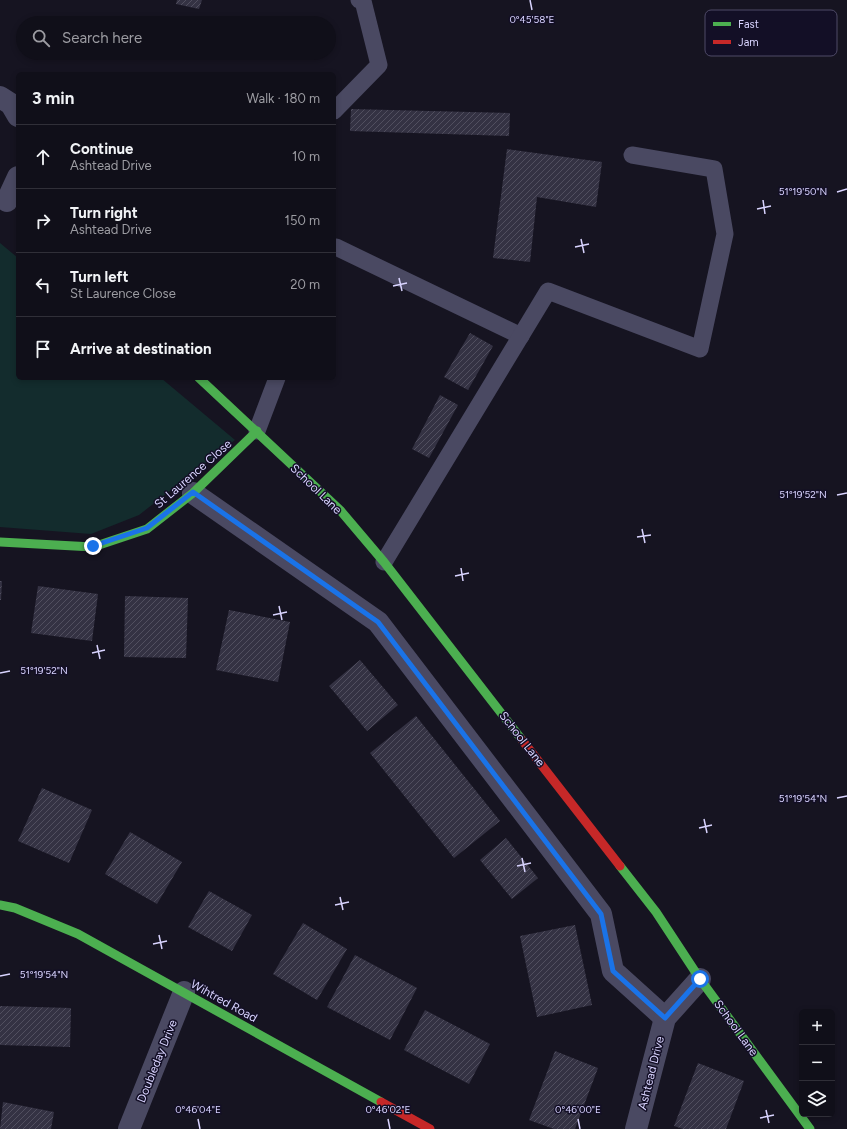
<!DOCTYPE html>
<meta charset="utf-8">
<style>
:root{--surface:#100f19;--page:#1e1d26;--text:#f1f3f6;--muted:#9c9ca2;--line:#302f38}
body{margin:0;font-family:Figtree,sans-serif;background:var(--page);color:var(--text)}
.controls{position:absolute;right:12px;bottom:12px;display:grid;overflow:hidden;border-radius:6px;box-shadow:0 2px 6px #0003}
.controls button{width:36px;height:36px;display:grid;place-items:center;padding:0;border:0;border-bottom:1px solid var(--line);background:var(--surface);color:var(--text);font:20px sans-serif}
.stop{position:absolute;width:12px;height:12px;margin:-9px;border:3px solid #1a73e8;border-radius:50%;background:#fff}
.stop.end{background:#1a73e8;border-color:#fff;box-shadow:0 1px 4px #0008}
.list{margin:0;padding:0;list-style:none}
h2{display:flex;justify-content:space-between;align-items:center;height:52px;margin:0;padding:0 16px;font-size:17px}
h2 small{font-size:13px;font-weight:400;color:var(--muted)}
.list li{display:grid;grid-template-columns:26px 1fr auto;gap:12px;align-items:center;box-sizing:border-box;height:64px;padding:0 16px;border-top:1px solid var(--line)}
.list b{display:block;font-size:15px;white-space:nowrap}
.list p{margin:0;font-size:13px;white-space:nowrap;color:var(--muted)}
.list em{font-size:13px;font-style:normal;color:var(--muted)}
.icon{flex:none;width:22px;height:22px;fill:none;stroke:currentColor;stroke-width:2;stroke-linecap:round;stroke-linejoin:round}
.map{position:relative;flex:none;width:847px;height:1129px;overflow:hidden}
.search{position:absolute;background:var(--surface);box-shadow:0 2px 6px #0003;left:16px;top:16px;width:320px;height:44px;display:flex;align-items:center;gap:10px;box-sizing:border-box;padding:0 14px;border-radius:22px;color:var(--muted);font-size:15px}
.panel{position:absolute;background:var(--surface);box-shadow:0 2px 6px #0003;left:16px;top:72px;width:320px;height:308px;border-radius:6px}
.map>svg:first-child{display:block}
</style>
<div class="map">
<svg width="847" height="1129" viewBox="0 0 847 1129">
<defs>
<pattern id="building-hatch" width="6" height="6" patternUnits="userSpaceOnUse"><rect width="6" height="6" fill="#343243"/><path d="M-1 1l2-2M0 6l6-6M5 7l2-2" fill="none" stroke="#514f5f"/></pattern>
</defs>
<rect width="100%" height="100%" fill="#161421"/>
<polygon fill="#132c2d" points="0,243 18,258 18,378 161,378 235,440 139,515 91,534 0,527"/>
<g fill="url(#building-hatch)">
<polygon points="177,0 202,0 199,9 176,4"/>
<polygon points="351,109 510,113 509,136 350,131"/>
<polygon points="507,149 602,162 596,207 537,197 530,262 493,258"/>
<polygon points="470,333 493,346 468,390 444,377"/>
<polygon points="440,395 458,405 429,458 412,449"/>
<polygon points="0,581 2,581 1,600 0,600"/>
<polygon points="38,586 98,594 92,641 31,633"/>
<polygon points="125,596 188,598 186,658 124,657"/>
<polygon points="229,610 290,622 278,682 216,670"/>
<polygon points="360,660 398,705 367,731 329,686"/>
<polygon points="416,716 500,821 454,858 370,753"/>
<polygon points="42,788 92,810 69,863 18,841"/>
<polygon points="130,832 182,862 157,904 105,874"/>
<polygon points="506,838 538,878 512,899 480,860"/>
<polygon points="209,891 252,915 232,951 188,927"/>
<polygon points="303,923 347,949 317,1000 273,974"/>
<polygon points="575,925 592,1005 537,1017 520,936"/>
<polygon points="355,955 417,988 390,1040 327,1007"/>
<polygon points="0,1006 71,1008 70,1047 0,1045"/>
<polygon points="425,1010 490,1044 469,1084 404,1050"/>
<polygon points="555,1051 598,1068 575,1129 554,1129 529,1120"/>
<polygon points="698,1063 744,1081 726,1129 683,1129 674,1126"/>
<polygon points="3,1102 54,1112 51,1129 0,1129"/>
</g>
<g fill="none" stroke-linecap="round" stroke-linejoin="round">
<g stroke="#4a4962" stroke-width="17">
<polyline points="334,111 379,65 363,1 359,0"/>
<polyline points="336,247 521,336"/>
<polyline points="257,431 277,378"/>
<polyline points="384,562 548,291 700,349 725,234 714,169 632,155"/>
</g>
<g stroke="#4a4962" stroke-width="22">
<polyline points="0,97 11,104 18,116"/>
<polyline points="7,201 18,177"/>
<polyline points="193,493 378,622 601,914 613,971 665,1018"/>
<polyline points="129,1129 184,992"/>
<polyline points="636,1129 665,1018 700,979"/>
</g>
<g stroke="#4caf50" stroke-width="9">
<polyline points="199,378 340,510 384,562 522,740"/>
<polyline points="0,542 93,547 147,529 193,493 257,431"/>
<polyline points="620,866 656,912 700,979 810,1129"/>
<polyline points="0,905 15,908 78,934 381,1102"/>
</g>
<g stroke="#c62828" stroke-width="9">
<polyline points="522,740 620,866"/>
<polyline points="381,1102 430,1129"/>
</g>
</g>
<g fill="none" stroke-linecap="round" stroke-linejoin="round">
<polyline stroke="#1a73e8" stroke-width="5" points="93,546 147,528 193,492 378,622 601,914 613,971 665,1018 700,979"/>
</g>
<path fill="none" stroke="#d9d4ff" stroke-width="1.5" d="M 530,0 L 532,10M 837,192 L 847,189M 763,200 L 765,214M 757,209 L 771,206M 581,239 L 584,253M 575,247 L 589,244M 399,278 L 402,291M 393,286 L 407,283M 837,495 L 847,493M 642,529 L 645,543M 637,537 L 651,535M 461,568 L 463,581M 455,576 L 469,573M 279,606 L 282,620M 273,615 L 287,612M 97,645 L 100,659M 92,653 L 105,650M 0,673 L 10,671M 837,798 L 847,796M 704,819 L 707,833M 699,828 L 712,825M 522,858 L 525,872M 517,866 L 531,863M 340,897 L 343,910M 335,905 L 349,902M 159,935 L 162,949M 153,944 L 167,941M 0,976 L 10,974M 766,1110 L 769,1123M 760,1118 L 774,1115M 198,1119 L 200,1129M 388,1119 L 390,1129M 578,1119 L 580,1129"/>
<g text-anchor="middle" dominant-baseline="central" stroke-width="3" stroke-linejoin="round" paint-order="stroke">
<g font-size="12" fill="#d9d4ff" stroke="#130f26">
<text transform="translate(193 474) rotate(-41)">St Laurence Close</text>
<text transform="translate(316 489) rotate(44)">School Lane</text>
<text transform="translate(522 739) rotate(52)">School Lane</text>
<text transform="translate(224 1001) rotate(29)">Wihtred Road</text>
<text transform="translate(736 1028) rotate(54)">School Lane</text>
<text transform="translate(157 1061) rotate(-68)">Doubleday Drive</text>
<text transform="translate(651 1073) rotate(-76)">Ashtead Drive</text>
</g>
</g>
<rect x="705" y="10" width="132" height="46" rx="6" fill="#130f26" stroke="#4e4a67" stroke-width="1"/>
<rect x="713" y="22" width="18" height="4" fill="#4caf50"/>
<rect x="713" y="40" width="18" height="4" fill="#c62828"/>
<g font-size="11" fill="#d9d4ff">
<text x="738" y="28">Fast</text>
<text x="738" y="46">Jam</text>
</g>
<g font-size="10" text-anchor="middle" fill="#d9d4ff" stroke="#130f26" stroke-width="3" stroke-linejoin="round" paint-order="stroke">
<text x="532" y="23">0°45'58"E</text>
<text x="803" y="195">51°19'50"N</text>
<text x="803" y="498">51°19'52"N</text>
<text x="44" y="674">51°19'52"N</text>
<text x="803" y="802">51°19'54"N</text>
<text x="44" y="978">51°19'54"N</text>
<text x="198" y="1113">0°46'04"E</text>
<text x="388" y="1113">0°46'02"E</text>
<text x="578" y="1113">0°46'00"E</text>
</g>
</svg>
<div class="controls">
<button>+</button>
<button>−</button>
<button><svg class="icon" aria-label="layers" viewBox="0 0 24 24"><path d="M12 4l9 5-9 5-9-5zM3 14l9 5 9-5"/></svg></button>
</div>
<div class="stop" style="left:700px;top:979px"></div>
<div class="stop end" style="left:93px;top:546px"></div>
<div class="search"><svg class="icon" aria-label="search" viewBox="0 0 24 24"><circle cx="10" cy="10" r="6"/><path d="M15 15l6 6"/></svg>Search here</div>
<section class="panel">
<h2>3 min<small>Walk · 180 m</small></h2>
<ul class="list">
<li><svg class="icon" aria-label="ahead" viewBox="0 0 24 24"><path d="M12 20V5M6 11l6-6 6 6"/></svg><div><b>Continue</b><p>Ashtead Drive</p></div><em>10 m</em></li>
<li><svg class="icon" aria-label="right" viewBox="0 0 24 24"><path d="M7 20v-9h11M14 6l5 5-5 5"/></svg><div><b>Turn right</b><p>Ashtead Drive</p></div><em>150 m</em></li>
<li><svg class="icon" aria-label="left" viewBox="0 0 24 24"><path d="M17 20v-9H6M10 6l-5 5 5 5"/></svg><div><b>Turn left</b><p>St Laurence Close</p></div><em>20 m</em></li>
<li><svg class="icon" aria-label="arrive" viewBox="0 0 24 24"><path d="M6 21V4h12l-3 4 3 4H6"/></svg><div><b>Arrive at destination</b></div></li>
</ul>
</section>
</div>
